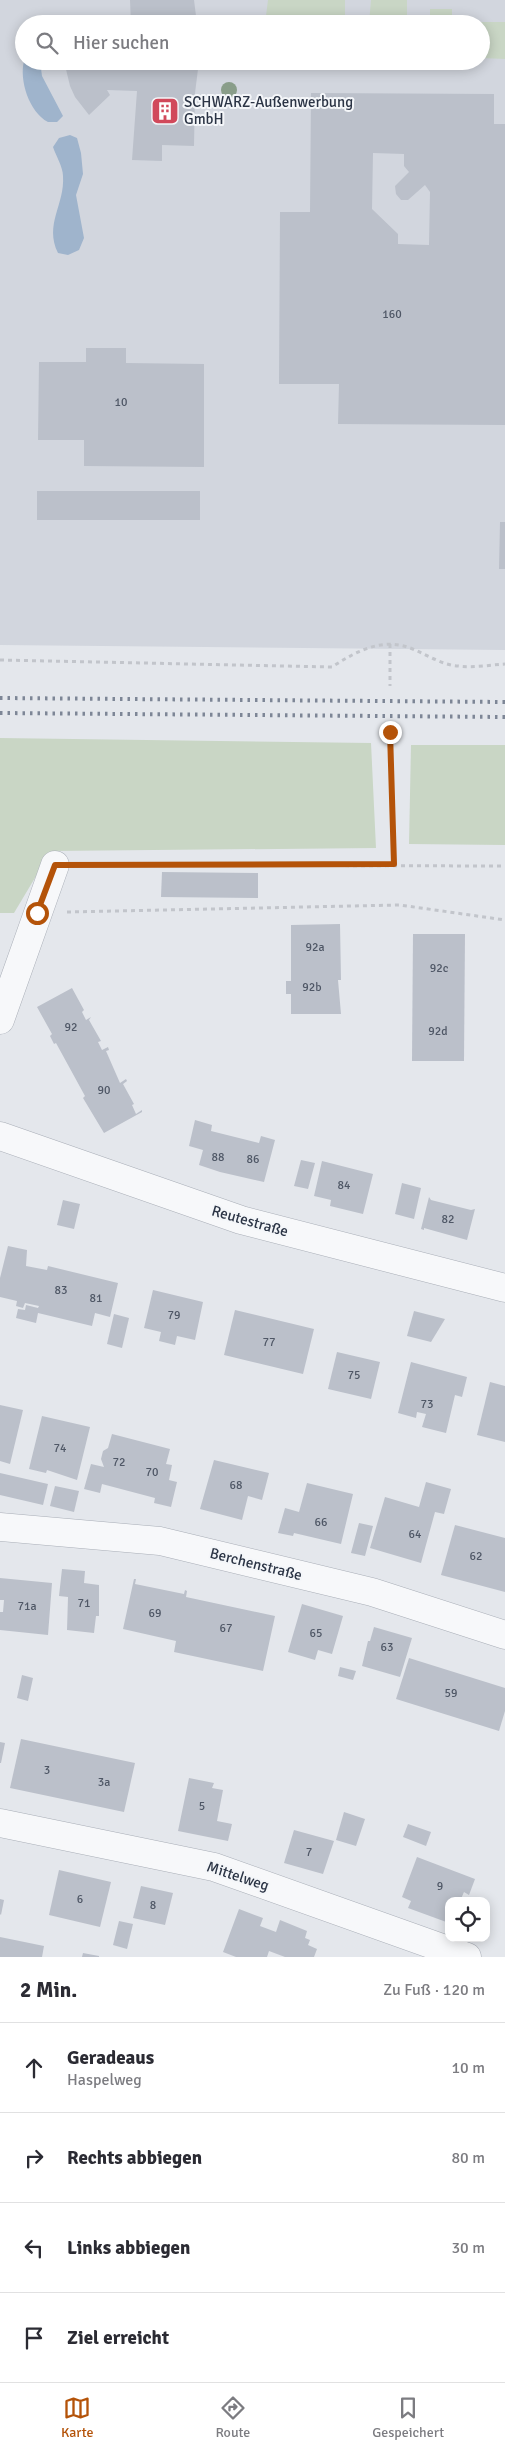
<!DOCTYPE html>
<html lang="de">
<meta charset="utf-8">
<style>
:root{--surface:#fff;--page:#f2f2f3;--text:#2b2b33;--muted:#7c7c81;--line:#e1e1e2;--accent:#b45309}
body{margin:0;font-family:Signika,sans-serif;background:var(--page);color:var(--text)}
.controls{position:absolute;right:15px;bottom:15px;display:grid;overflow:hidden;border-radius:10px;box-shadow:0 2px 12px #0003}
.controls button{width:45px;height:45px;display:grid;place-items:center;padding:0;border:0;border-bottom:1px solid var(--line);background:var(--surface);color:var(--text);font:25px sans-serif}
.stop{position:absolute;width:15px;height:15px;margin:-11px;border:4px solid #b45309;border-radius:50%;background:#fff}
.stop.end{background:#b45309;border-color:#fff;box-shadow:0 1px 5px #0008}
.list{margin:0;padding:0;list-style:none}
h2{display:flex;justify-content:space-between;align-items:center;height:65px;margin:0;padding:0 20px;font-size:21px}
h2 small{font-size:16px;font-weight:400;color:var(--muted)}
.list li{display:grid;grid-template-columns:32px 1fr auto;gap:15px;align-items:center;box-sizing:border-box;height:90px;padding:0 20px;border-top:1px solid var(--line)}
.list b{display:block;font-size:19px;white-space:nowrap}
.list p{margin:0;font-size:16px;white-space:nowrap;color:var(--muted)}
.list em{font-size:16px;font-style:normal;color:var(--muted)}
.icon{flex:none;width:28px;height:28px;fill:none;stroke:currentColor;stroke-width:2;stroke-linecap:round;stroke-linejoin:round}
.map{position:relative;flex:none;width:505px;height:1957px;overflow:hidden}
.search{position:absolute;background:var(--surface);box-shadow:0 2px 12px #0003;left:15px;right:15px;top:15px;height:55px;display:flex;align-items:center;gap:12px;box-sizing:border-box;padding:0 18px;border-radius:28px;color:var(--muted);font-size:19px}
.sheet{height:425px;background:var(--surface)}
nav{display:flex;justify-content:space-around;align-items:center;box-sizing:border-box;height:70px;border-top:1px solid var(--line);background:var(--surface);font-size:14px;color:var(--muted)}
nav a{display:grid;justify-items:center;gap:2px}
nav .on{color:var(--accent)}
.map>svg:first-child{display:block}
</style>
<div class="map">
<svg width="505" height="1957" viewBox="0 0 505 1957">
<rect width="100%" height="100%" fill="#e4e7ec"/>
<path fill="#d2d6de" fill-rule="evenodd" d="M 0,0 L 505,0 L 505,650 L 0,645 ZM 24,24 L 481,24 L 481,61 L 24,61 Z"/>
<g fill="#c9d6c5">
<polygon points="268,0 345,0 345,24 265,24"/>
<polygon points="371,0 407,0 407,24 369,24"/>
<polygon points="430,9 452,9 452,22 505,22 505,59 481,58 481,24 430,24"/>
<polygon points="0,738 371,743 376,848 51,851 14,913 0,913"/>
<polygon points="411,745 505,745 505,845 409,844"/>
</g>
<g fill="#9fb4cc">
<path d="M 24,61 L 40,61 L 42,76 L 63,116 L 57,122 L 48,122 C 29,112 19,80 24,61 Z"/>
<path d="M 70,135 L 77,138 L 81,153 L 83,174 L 76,195 L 84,238 L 79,250 L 68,255 L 58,253 C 44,224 65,205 63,176 C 63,167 56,156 53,147 L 59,138 Z"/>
</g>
<g fill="#bbc0ca" fill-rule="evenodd">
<polygon points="130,0 194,0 197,24 131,24"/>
<polygon points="64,61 199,61 195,93 194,146 162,145 162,161 132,160 137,91 107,90 110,95 89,115 75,97 70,86"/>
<path d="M 311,93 L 494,94 L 494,124 L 505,124 L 505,425 L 338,424 L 339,384 L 279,384 L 280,212 L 310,212 ZM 373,153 L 404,154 L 404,166 L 409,172 L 395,186 L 396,194 L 401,200 L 408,200 L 425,185 L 430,192 L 429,245 L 398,244 L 398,234 L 372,209 Z"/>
<polygon points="86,348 126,348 126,363 204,364 204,467 84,466 84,440 38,440 39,362 86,362"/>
<rect x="37" y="491" width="163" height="29"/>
<polygon points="500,522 505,522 505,569 499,569"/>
<polygon points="162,872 258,873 258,898 161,897"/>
<polygon points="340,924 341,980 338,980 341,1014 291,1014 291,994 286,994 286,981 291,981 291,925"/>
<polygon points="413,934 465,934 464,1061 412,1061"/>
<polygon points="72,988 84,1010 82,1012 86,1020 91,1017 89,1020 101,1041 98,1042 102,1050 108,1047 109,1050 106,1051 120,1083 126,1079 127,1081 123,1084 134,1104 132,1105 136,1114 142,1110 142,1112 104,1133 83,1098 85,1096 56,1043 54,1044 50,1036 52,1034 37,1007"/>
<polygon points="195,1120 212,1125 211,1131 259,1143 261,1136 275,1140 264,1182 220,1172 199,1165 203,1150 189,1146"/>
<polygon points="301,1160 315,1163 308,1189 294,1186"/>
<polygon points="322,1161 373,1174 363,1214 330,1206 331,1200 314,1196"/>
<polygon points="402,1183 421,1188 414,1219 395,1214"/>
<polygon points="429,1197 431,1200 471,1210 475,1209 467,1240 424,1228 424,1230 421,1229"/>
<polygon points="63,1200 80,1204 74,1229 57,1225"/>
<polygon points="8,1246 27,1250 26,1266 47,1270 48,1266 118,1283 110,1317 95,1313 92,1326 38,1313 36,1323 16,1318 18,1309 25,1310 26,1305 38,1308 39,1306 25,1303 23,1308 16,1306 17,1301 0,1297 0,1278"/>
<polygon points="153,1290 203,1302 195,1340 177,1336 175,1345 159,1341 161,1332 144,1328"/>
<polygon points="235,1310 314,1329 303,1374 224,1355"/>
<polygon points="414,1311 445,1319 431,1342 407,1336"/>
<polygon points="114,1314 129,1318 122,1348 107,1344"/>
<polygon points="337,1352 380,1362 371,1399 328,1389"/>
<polygon points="411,1362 467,1377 462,1397 455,1395 446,1433 422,1427 426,1414 417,1412 416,1418 398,1413"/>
<polygon points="490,1382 505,1386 505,1442 477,1435"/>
<polygon points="0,1405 23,1410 10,1464 0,1461"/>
<polygon points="42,1416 90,1427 77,1480 47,1470 46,1473 29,1469"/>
<polygon points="112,1434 170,1449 166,1464 172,1465 169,1480 177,1482 171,1507 154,1503 155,1498 102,1484 100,1493 84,1489 91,1464 104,1467 101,1459 103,1451 108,1448"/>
<polygon points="214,1460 269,1473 262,1500 248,1496 242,1520 200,1509"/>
<polygon points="0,1473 48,1484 43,1505 0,1495"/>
<polygon points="426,1482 451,1489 444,1514 435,1512 421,1563 370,1548 385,1497 419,1507"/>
<polygon points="307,1483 353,1494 341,1544 294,1533 293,1536 278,1533 285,1508 299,1512"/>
<polygon points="55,1486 79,1491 74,1512 50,1506"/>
<polygon points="359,1523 373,1526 365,1556 351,1553"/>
<polygon points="455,1525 505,1538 505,1592 441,1575"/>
<polygon points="62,1569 85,1571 84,1583 99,1585 99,1616 96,1616 94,1633 67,1630 68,1597 59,1596"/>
<polygon points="0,1578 52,1583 48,1635 0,1630 0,1612 3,1612 4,1600 0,1600"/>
<polygon points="134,1579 136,1579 135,1584 184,1594 185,1590 187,1591 186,1597 275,1616 263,1671 174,1652 176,1641 123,1629"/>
<polygon points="302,1604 343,1616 332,1654 318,1650 315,1660 288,1652"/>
<polygon points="374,1627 412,1638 400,1677 362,1666 368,1641 370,1641"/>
<polygon points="409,1658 505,1688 505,1711 499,1731 396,1699"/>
<polygon points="340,1667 356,1671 353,1680 338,1676"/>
<polygon points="22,1675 33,1678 28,1701 17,1698"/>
<polygon points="21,1739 135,1763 124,1812 10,1788"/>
<polygon points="0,1742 5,1743 1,1763 0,1763"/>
<polygon points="189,1778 214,1783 212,1788 223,1790 217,1821 232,1824 228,1841 178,1831"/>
<polygon points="344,1812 365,1819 356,1846 336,1840"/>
<polygon points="408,1824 431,1832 426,1846 403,1837"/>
<polygon points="294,1830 334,1841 323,1874 284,1863"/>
<polygon points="417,1857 475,1879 469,1895 464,1892 460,1901 449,1901 449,1923 408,1908 411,1901 402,1897"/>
<polygon points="59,1870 111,1882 100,1927 49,1915"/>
<polygon points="141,1886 173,1893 165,1925 133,1918"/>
<polygon points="0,1899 4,1900 1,1915 0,1914"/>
<polygon points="239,1909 263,1918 260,1926 276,1932 280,1920 307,1931 305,1938 310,1940 308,1945 317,1949 314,1957 285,1957 269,1951 267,1957 236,1957 223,1952"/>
<polygon points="119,1921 133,1924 127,1949 113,1945"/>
<polygon points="0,1937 44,1946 42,1957 0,1957"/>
<polygon points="83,1953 99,1956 99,1957 82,1957"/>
</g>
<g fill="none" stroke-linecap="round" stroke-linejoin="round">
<defs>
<g id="minor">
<polyline points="0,1020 55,865"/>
<polyline points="0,1136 241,1220 505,1288"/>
<polyline points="0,1527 160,1541 372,1592 505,1635"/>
<polyline points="0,1823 214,1867 467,1957"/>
</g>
</defs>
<use href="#minor" stroke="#a9aeb7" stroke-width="29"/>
<g stroke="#c2c5cb" stroke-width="3" stroke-dasharray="4 4" stroke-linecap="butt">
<polyline points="390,644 390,686"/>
<path d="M 0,660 L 332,667 C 358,650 385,636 415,650 C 429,656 443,665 458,666 C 473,668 490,665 505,664"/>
<polyline points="390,732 394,864"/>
<polyline points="81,865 505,866"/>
<polyline points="67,912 400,905 505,920"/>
</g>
<use href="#minor" stroke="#f7f8fa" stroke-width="28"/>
<g stroke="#7d8696" stroke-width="4" stroke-dasharray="2.5 5" stroke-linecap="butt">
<polyline points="0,698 505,702"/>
<polyline points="0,713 505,717"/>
</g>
</g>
<circle fill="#899d89" cx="229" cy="90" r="8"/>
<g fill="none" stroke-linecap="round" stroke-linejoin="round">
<polyline stroke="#b45309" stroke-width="6" points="37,913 55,865 394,864 390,732"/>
</g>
<defs>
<symbol id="building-square" viewBox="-11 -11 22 22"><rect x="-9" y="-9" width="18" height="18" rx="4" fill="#d1495b" stroke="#f4f6f9"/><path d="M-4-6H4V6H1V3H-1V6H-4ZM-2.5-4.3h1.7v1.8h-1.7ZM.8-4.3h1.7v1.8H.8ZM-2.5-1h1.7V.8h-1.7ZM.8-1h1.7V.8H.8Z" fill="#fff"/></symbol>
</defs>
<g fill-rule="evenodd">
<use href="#building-square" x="149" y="95" width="32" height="32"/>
</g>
<g text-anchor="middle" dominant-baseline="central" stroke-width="4" stroke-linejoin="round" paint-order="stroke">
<g font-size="12" fill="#4f5766">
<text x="392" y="314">160</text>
<text x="121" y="402">10</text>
<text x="315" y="947">92a</text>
<text x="439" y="968">92c</text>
<text x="312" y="987">92b</text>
<text x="71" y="1027">92</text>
<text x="438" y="1031">92d</text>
<text x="104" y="1090">90</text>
<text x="218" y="1157">88</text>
<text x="253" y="1159">86</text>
<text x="344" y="1185">84</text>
<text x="448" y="1219">82</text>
<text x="61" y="1290">83</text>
<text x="96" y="1298">81</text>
<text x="174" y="1315">79</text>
<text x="269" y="1342">77</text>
<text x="354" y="1375">75</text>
<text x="427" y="1404">73</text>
<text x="60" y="1448">74</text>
<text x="119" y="1462">72</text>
<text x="152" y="1472">70</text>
<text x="236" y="1485">68</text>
<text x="321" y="1522">66</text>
<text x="415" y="1534">64</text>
<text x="476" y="1556">62</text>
<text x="84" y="1603">71</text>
<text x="27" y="1606">71a</text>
<text x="155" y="1613">69</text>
<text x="226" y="1628">67</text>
<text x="316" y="1633">65</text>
<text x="387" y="1647">63</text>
<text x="451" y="1693">59</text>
<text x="47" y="1770">3</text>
<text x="104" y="1782">3a</text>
<text x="202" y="1806">5</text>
<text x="309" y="1852">7</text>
<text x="440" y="1886">9</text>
<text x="80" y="1899">6</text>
<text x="153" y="1905">8</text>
</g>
<g font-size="15" fill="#2b3445" stroke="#f4f6f9" text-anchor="start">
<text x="184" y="102">SCHWARZ-Außenwerbung<tspan x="184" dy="17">GmbH</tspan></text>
</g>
<g font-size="15" fill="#2b3445" stroke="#f4f6f9">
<text transform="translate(250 1221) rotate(16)">Reutestraße</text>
<text transform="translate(256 1564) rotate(14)">Berchenstraße</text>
<text transform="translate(238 1876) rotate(18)">Mittelweg</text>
</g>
</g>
</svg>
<div class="controls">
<button><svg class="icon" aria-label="locate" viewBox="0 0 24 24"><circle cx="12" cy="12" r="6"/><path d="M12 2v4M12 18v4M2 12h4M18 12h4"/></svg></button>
</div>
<div class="stop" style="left:37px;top:913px"></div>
<div class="stop end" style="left:390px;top:732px"></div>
<div class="search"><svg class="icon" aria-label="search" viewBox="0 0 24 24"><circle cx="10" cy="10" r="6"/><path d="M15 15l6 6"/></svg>Hier suchen</div>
</div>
<section class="sheet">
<h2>2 Min.<small>Zu Fuß · 120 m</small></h2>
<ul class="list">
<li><svg class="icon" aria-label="ahead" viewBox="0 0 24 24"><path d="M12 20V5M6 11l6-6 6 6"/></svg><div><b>Geradeaus</b><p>Haspelweg</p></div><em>10 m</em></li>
<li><svg class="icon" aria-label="right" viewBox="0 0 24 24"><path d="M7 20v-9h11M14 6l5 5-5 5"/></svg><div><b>Rechts abbiegen</b></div><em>80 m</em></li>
<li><svg class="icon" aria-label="left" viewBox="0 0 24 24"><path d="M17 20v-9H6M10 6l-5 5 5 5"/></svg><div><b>Links abbiegen</b></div><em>30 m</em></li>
<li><svg class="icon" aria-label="arrive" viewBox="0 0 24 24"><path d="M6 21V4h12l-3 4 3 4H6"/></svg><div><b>Ziel erreicht</b></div></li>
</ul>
</section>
<nav>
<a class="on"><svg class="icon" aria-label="map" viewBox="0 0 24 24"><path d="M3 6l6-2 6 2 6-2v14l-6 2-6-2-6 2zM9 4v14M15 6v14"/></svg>Karte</a>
<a><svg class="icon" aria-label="directions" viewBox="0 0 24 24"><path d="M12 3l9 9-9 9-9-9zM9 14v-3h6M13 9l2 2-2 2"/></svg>Route</a>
<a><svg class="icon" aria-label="saved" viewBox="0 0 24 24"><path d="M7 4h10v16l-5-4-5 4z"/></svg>Gespeichert</a>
</nav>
